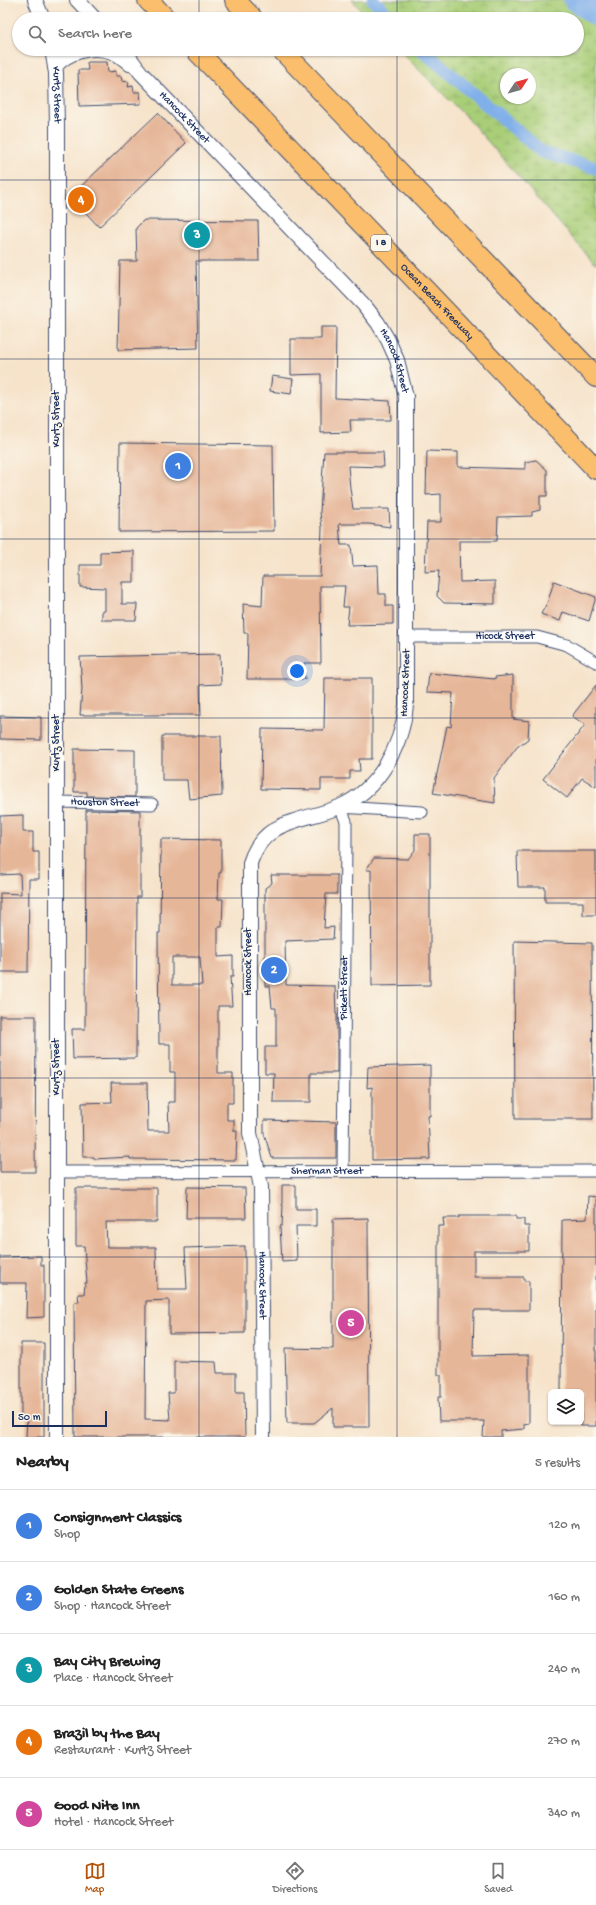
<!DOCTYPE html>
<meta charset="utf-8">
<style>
:root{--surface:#fff;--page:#f2f2f2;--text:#222;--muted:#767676;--line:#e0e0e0;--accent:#b45309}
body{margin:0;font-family:"Gochi Hand",sans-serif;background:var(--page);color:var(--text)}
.controls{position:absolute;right:12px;bottom:12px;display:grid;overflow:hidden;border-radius:6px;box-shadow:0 1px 3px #0004}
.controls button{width:36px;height:36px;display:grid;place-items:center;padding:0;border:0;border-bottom:1px solid var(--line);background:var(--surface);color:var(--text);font:20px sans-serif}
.compass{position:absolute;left:500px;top:68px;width:36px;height:36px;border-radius:50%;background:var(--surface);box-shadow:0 1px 3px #0004;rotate:54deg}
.scale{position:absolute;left:12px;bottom:10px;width:95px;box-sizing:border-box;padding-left:4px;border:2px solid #1b2f5e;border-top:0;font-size:11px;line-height:14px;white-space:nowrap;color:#1b2f5e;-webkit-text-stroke:3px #fbf7ec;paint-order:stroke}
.you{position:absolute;left:297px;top:671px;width:14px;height:14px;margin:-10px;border:3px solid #fff;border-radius:50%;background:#1a73e8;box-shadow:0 0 0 6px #1a73e833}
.badge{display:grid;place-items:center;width:26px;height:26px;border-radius:50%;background:var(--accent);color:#fff;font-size:13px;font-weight:700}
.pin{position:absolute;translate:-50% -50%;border:2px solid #fff;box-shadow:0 1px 4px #0006}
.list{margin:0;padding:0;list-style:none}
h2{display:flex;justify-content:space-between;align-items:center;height:52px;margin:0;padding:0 16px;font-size:17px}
h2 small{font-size:13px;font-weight:400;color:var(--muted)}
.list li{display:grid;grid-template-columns:26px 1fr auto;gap:12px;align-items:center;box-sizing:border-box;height:72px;padding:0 16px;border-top:1px solid var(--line)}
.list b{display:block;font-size:15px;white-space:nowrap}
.list p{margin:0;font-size:13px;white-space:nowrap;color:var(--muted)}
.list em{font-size:13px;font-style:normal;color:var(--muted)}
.icon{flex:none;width:22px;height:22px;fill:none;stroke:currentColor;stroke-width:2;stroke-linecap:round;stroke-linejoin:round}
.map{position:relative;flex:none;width:596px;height:1437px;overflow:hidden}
.search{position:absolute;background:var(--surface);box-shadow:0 1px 3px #0004;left:12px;right:12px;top:12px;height:44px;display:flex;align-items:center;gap:10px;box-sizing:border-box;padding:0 14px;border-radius:22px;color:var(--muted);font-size:15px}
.sheet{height:412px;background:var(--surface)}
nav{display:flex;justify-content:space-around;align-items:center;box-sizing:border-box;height:56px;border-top:1px solid var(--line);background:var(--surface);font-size:11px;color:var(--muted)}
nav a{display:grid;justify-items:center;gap:2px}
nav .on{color:var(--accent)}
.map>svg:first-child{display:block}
</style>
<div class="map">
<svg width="596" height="1437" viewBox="0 0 596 1437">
<defs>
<pattern id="wetland-marsh" width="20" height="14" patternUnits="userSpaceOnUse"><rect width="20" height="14" fill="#a9ce78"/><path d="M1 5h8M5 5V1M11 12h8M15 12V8" fill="none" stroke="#91b16a"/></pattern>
</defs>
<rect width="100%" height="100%" fill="#fbf7ec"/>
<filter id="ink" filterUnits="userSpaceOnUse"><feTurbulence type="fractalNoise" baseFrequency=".025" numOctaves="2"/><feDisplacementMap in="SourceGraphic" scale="8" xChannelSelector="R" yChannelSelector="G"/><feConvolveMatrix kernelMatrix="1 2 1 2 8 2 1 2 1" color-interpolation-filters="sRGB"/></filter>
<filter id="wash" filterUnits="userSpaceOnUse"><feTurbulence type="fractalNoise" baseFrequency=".012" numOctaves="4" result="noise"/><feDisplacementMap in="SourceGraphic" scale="16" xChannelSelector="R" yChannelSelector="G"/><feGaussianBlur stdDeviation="0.9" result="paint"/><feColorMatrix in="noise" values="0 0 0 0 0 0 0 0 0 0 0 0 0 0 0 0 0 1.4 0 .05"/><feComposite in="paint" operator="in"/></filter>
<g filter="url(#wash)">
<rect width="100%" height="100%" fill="#f6e3ca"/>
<path fill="url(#wetland-marsh)" stroke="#627e6b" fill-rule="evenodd" d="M 352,0 L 596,0 L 596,265 L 470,121 L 398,49 L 577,49 L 577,19 L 369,19 ZM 506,74 L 530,74 L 530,98 L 506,98 Z"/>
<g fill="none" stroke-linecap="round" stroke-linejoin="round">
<g stroke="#80afea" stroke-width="13">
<polyline points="373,0 392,19"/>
<polyline points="421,49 542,152 596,168"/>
</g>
<polyline stroke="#80afea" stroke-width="23" points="575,0 596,15"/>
</g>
<g id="blocks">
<g fill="#e6b698" fill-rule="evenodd">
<polygon points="87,62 107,62 108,72 116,71 116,76 121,76 122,81 129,82 128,87 133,86 134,92 140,92 141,104 79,106 78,70 88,70"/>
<polygon points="158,113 186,143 99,227 74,200 75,192"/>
<polygon points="144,220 258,221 259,261 196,261 198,348 118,350 120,261 137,261 136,228"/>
<polygon points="321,327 336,327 335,398 390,401 391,420 350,420 351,432 321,433 321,374 291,375 291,339 321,339"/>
<polygon points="272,376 293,379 291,394 270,391"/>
<polygon points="120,443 273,445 274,531 119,532"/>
<polygon points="427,451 458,452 458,467 525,469 525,462 536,460 547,470 547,496 540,496 540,510 532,512 532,516 498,517 497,541 459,541 460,582 495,581 495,604 444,603 437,596 439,571 425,572 427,522 441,522 441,494 426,495"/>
<polygon points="324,452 383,452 384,467 348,466 350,488 353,509 389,509 390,527 369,524 339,524 341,545 351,545 353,566 378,565 379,594 386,594 386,606 393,606 393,624 347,625 349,607 343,607 345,586 320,586 321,663 304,663 305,679 247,679 248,633 244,633 243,604 262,606 263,576 320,576 322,528 320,512"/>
<polygon points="134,551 134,582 122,582 122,604 137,604 136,620 102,620 102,611 105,611 105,588 80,587 80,565 100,565 100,552"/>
<polygon points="554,581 596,597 589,621 563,612 560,621 541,614 548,601"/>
<polygon points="220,654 221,684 200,685 201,715 80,715 82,689 80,657"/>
<polygon points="429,673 495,679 495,677 513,675 513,719 529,721 528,739 517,747 494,778 495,803 433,793 447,726 451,727 453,693 427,692"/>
<polygon points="325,678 372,678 372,759 359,759 360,771 350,771 350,779 321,779 321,790 261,789 262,729 324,730"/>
<polygon points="596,685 596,787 582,778 567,798 543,779 585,725 572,716"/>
<polygon points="0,716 41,717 41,740 0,739"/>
<polygon points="162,736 221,736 222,796 189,799 187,780 162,780"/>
<polygon points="74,749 135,750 135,797 87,796 87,792 74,792"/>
<polygon points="86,810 140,811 140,897 137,897 136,1058 73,1059 72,1029 85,1029"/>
<polygon points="23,815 23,832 33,832 33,852 39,852 39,879 29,879 28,972 0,972 0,893 21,894 20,874 0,875 0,816"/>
<polygon points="415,834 430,834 430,985 372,986 371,870 366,870 374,858 408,859 415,850"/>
<path d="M 161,839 L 221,840 L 221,873 L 219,873 L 218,899 L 223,899 L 222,927 L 218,927 L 218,957 L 233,956 L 233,977 L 230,977 L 232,1006 L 218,1006 L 218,1073 L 233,1073 L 233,1103 L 227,1103 L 227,1120 L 234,1120 L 234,1131 L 237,1131 L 236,1160 L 130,1159 L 130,1157 L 94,1159 L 94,1157 L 83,1157 L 82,1103 L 112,1102 L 111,1083 L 147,1083 L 148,1131 L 169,1131 L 168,1102 L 175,1102 L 175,1072 L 170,1072 L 170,1044 L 159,1044 L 158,933 L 160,933 ZM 172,957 L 200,957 L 202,985 L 172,985 Z"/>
<polygon points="517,851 596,851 596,915 583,915 583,902 545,902 545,887 518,887"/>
<polygon points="271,875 337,875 337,894 326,894 324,928 334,927 333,939 285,941 286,985 335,986 336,1014 337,1014 337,1073 311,1073 311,1102 273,1102 274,1073 265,1073 265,1047 276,1047 276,1008 272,1008 270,986 265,986 265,888 272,883"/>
<polygon points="514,941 592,943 593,1119 515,1119"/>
<polygon points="0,1016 36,1016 35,1172 0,1172"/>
<polygon points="430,1065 430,1116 428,1116 430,1159 372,1160 372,1087 367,1088 368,1067"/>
<polygon points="264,1120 336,1122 336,1158 272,1158 264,1134"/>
<polygon points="282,1185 296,1185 296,1209 316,1209 316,1226 296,1226 297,1261 282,1262 280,1226 282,1226 283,1205 282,1205"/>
<polygon points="187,1187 245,1188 246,1218 186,1218"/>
<polygon points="76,1188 157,1188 157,1222 106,1222 107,1247 156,1247 157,1289 187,1289 185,1248 245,1246 245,1333 169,1334 169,1300 146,1301 145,1419 170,1420 168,1393 174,1393 174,1361 216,1362 217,1373 236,1373 236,1392 244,1392 245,1437 75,1437 74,1302 79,1302 78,1294 84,1294 85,1283 87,1283 84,1246 76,1246"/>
<polygon points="588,1196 596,1197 596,1426 581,1426 581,1392 561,1392 562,1220 587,1219"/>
<polygon points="459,1216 516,1216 516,1219 524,1219 524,1226 529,1226 529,1251 474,1251 474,1277 524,1277 524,1281 529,1281 529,1310 474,1310 473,1356 529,1355 529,1423 524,1424 524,1429 501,1431 501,1437 483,1437 484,1421 439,1421 438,1397 441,1397 441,1375 438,1375 438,1226 444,1226 443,1218 459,1218"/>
<polygon points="368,1218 369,1427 333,1427 333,1408 314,1423 287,1423 285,1348 333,1349 333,1219"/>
<polygon points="41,1256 41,1265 44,1265 44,1317 26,1318 27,1283 0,1283 0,1257"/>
<polygon points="21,1343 44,1343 44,1437 26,1437 27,1418 21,1417"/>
</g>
</g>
</g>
<g filter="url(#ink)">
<use href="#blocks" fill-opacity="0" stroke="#3c4a6e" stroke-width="1"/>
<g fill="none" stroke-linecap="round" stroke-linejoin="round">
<defs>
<g id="minor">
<path id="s1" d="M 407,637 L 537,637 L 567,645 L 596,662"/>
<path id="s2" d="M 57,802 L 152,804"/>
<path id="s3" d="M 343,1171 L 346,839 L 346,821 L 340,807 L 422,812"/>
<path id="s4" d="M 57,1172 L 596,1171"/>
</g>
<g id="tertiary">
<polyline points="35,0 43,19"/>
<polyline points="77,0 95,19"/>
<path id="s5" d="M 52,49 L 56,73 L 57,126 L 57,1437"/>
<path id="s6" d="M 123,49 L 141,73 L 364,305 L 378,323 L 388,340 L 397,360 L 406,397 L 406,705 C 402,746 379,790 339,807 C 303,822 264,818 250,863 L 250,1133 L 261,1187 L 263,1437"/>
<path d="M 55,67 C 67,51 93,45 112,52 C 119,54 124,59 130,64"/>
</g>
<g id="motorway">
<polyline points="148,0 166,19"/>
<polyline points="235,0 253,19"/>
<path id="s7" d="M 195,49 L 596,469"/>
<polyline points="281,49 596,377"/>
</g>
</defs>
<use href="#minor" stroke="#3c4a6e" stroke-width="13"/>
<use href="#tertiary" stroke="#3c4a6e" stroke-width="16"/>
<use href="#motorway" stroke="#3c4a6e" stroke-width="22"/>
<use href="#minor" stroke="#fff" stroke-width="11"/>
<use href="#tertiary" stroke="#fff" stroke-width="14"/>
<use href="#motorway" stroke="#fabe6d" stroke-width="20"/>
</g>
</g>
<path fill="none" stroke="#1b2f5e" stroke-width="1" stroke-opacity="0.55" d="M 199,0 L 199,19M 397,0 L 397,19M 199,49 L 199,1437M 397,49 L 397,1437M 0,180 L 596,180M 0,359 L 596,359M 0,539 L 596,539M 0,718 L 596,718M 0,898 L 596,898M 0,1078 L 596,1078M 0,1257 L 596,1257"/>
<g text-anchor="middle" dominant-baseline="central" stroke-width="3.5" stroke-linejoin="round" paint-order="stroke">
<rect fill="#fbf7ec" stroke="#5e6b89" stroke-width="1" x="371" y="235" width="20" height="16" rx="3"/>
<g font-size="10" font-weight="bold" fill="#1b2f5e">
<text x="381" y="243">I 8</text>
</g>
<g font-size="11" fill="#1b2f5e" stroke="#fbf7ec">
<text stroke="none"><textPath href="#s5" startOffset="46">Kurtz Street</textPath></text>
<text stroke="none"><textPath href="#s6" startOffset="92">Hancock Street</textPath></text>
<text stroke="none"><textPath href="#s7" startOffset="350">Ocean Beach Freeway</textPath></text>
<text stroke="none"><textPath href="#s6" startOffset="416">Hancock Street</textPath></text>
<text transform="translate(57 419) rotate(-90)">Kurtz Street</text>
<text stroke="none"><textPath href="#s1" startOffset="98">Hicock Street</textPath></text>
<text transform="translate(406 683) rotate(-88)">Hancock Street</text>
<text transform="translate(57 743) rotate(-90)">Kurtz Street</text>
<text stroke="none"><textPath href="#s2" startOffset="48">Houston Street</textPath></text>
<text transform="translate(249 962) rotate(-90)">Hancock Street</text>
<text stroke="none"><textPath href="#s3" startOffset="183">Pickett Street</textPath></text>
<text transform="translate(57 1067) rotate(-90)">Kurtz Street</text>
<text stroke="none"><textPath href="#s4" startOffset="270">Sherman Street</textPath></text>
<text stroke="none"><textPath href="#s6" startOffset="1424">Hancock Street</textPath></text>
</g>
</g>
</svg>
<div class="controls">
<button><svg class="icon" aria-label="layers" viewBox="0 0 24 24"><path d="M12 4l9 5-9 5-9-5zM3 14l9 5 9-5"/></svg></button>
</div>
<svg class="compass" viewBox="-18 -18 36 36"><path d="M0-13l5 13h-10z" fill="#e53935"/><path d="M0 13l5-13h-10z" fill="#767676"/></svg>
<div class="scale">50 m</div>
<div class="you"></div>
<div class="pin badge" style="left:178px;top:466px;background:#3f7fe0">1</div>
<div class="pin badge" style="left:274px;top:970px;background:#3f7fe0">2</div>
<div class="pin badge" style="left:197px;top:235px;background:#0f9aa8">3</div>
<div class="pin badge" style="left:81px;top:200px;background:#e8710a">4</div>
<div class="pin badge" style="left:351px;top:1323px;background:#d1479c">5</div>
<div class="search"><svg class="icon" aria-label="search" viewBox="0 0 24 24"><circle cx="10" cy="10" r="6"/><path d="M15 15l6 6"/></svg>Search here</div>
</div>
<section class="sheet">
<h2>Nearby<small>5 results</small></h2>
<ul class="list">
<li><span class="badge" style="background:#3f7fe0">1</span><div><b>Consignment Classics</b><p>Shop</p></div><em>120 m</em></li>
<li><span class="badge" style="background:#3f7fe0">2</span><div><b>Golden State Greens</b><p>Shop · Hancock Street</p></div><em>160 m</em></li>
<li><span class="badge" style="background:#0f9aa8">3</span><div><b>Bay City Brewing</b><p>Place · Hancock Street</p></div><em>240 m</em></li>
<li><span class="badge" style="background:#e8710a">4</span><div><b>Brazil by the Bay</b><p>Restaurant · Kurtz Street</p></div><em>270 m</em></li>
<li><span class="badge" style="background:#d1479c">5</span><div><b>Good Nite Inn</b><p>Hotel · Hancock Street</p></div><em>340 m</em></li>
</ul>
</section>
<nav>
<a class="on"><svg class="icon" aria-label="map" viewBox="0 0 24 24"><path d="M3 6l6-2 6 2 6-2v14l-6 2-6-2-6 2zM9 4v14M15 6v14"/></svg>Map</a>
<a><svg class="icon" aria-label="directions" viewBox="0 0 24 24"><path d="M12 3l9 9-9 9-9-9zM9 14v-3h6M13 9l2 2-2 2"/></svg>Directions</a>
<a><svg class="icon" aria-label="saved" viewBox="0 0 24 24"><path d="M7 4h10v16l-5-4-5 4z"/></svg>Saved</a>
</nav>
